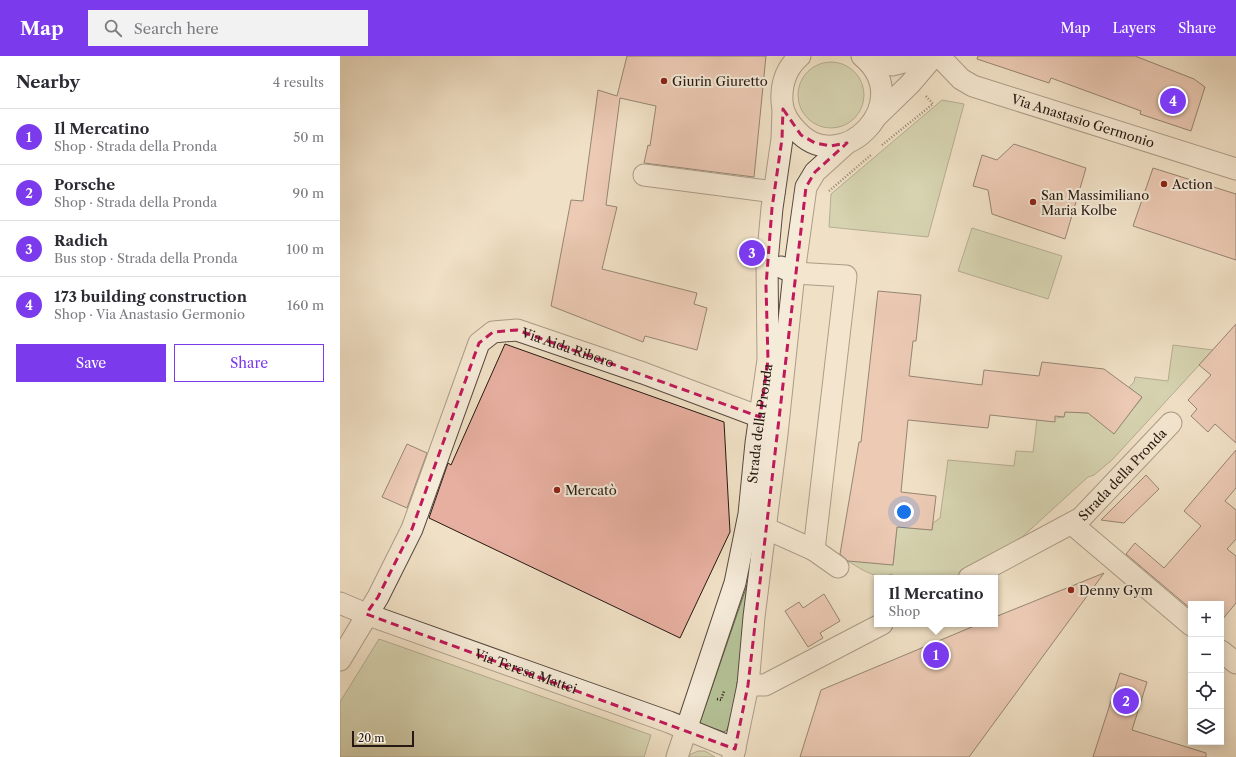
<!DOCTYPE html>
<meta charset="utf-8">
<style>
:root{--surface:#fff;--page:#f2f2f3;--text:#2b2b33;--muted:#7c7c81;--line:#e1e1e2;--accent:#7c3aed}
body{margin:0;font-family:"Libre Caslon Text",serif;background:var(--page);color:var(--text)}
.controls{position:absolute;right:12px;bottom:12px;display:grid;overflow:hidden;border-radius:0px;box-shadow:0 2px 10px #0003}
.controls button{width:36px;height:36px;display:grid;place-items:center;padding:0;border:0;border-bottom:1px solid var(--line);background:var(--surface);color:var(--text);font:20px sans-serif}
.scale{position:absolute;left:12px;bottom:10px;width:62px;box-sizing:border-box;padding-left:4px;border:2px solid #261812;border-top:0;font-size:11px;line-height:14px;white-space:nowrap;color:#261812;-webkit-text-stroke:3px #f5ebd9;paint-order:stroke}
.you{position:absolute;left:564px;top:456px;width:14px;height:14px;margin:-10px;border:3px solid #fff;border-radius:50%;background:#1a73e8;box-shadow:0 0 0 6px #1a73e833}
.badge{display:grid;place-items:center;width:26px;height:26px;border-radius:50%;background:var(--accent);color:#fff;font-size:13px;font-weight:700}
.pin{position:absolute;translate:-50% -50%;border:2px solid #fff;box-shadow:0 1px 4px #0006}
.popup{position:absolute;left:534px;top:519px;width:124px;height:52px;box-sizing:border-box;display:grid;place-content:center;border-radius:0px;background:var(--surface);filter:drop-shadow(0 1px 3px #0005);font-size:13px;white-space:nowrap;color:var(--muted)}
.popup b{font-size:15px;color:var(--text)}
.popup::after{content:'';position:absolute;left:50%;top:100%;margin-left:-8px;border:8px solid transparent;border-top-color:var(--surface)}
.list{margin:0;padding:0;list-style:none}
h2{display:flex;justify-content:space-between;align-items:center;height:52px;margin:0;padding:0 16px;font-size:17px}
h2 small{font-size:13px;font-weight:400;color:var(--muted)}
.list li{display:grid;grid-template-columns:26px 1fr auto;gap:12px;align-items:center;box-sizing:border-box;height:56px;padding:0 16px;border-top:1px solid var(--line)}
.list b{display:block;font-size:15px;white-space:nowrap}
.list p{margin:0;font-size:13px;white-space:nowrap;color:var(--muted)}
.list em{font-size:13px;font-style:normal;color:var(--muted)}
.actions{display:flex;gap:8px;padding:12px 16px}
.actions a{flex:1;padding:9px 0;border:1px solid var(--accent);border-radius:0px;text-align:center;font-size:14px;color:var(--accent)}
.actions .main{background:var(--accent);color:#fff}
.icon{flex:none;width:22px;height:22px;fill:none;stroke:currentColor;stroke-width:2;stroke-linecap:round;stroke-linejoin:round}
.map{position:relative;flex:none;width:896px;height:701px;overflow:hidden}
header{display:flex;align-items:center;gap:24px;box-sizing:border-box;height:56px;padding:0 20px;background:var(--accent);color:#fff}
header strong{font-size:19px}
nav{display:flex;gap:22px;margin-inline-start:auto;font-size:14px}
.search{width:280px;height:36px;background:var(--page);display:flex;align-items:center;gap:10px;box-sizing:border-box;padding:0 14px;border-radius:0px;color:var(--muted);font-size:15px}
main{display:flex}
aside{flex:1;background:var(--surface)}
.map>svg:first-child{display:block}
</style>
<header>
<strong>Map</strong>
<div class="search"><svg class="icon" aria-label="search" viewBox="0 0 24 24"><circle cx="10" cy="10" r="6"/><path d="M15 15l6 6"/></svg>Search here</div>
<nav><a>Map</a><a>Layers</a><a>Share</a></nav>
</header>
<main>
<aside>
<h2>Nearby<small>4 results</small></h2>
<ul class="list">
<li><span class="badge">1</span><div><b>Il Mercatino</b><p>Shop · Strada della Pronda</p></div><em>50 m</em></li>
<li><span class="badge">2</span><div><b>Porsche</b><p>Shop · Strada della Pronda</p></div><em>90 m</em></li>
<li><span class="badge">3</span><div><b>Radich</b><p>Bus stop · Strada della Pronda</p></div><em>100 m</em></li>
<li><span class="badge">4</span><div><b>173 building construction</b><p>Shop · Via Anastasio Germonio</p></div><em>160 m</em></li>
</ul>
<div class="actions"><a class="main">Save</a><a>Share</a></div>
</aside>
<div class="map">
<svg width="896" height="701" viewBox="0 0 896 701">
<rect width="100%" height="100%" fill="#f0e0c5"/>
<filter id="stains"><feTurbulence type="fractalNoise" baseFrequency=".005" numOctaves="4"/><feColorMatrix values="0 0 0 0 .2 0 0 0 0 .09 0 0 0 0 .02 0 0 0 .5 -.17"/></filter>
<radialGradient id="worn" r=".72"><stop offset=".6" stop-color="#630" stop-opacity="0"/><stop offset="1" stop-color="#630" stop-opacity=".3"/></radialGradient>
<g fill="#b6c398" stroke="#6e6e55">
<circle cx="491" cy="39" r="33"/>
<polygon points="602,44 624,48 588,181 489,171 491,138"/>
<polygon points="632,172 722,200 708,243 618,215"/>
<path d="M 833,289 L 873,294 L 772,404 L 754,419 L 748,421 L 670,492 L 629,511 L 615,522 L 554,522 L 552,518 C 536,525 520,512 506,504 L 553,509 L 557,471 L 592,474 L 593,467 L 600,462 L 608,404 L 674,410 L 676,395 L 693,396 L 697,364 L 724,361 L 725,356 L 748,357 L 774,377 L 802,342 L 789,331 L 794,326 L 795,321 L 828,325 Z"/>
<polygon points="415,506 400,631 387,674 384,676 361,668 360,666"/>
<polygon points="39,583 311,679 304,701 0,701 0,646"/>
<polygon points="358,695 365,695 375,701 349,701 349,699"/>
</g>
<g fill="#e7afa0" stroke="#261812">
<polygon points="287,0 426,0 414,121 304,107 308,89 310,90 316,50 280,42 266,149 277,151 262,213 357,237 354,248 367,252 357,294 305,280 303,286 211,250 231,144 243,145 258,34 277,40"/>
<polygon points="638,0 795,0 854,23 865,31 851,75 800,58 801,55 711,22 709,27 637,3"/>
<polygon points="674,88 746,112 725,183 652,158 648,134 633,130 642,99 657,104"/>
<polygon points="813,112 896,138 896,204 793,170"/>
<polygon points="538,235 581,239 576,285 573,285 569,320 642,329 644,314 699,320 702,306 764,313 802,341 774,378 748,357 725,356 724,361 715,360 715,366 650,359 648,372 568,364 561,436 596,440 592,474 557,471 553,509 508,505 500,498 519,386 521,386"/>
<polygon points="896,268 896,387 875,368 868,376 851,360 857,353 848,344 871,319 859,309"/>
<polygon points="165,288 384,366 390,476 340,582 89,462 108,407 111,409"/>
<polygon points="67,388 87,397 67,452 42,441"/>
<polygon points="896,394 896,432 885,445 896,454 896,483 887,493 896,500 896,547 881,565 881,548 851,548 851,553 786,498 795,487 824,512 861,470 844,455"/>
<polygon points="806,419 819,433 784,467 761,464"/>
<polygon points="764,517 629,701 460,701 481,634 639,568 655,568 655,561"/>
<polygon points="484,538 500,565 480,577 483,582 468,591 445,555 459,546 463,552"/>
<polygon points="780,617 807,626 792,674 866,697 866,701 753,701"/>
</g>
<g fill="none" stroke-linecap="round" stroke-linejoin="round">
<defs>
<g id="minor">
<path d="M 460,0 C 446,12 441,28 442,46 C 443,58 449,67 457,75 C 501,123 578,46 522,0"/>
<path id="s1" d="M 599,0 L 621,23 L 633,30 L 896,113"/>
<polyline points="528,5 552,9 587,0"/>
<polyline points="537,60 570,28 594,0"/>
<polyline points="304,119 434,136"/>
<polyline points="441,211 454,217 506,220 474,494 498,511"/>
<polyline points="732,468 851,569"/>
<polyline points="425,472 474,494"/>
<path id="s2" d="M 629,522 L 741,462 L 831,367"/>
<path id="s3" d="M 0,547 L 26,558 L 329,666 L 395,693"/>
<polyline points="881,595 896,607"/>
<path id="s4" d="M 0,604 L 38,541 L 72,473 L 139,287 L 153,276 L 177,274 L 303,317 L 420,361"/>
<polyline points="408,629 425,629 542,568"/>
<path id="s5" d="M 337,701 L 395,527 L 409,458 L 416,387 L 428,304 L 427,206 L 432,152 L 442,83 L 443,53"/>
<polyline points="393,701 408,629 414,561 437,378 454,217 466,131 475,116 507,87"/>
</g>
</defs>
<use href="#minor" stroke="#584a3f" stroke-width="23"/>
<g stroke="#261812" stroke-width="2.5" stroke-dasharray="1 2" stroke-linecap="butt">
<polyline points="542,89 593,48 586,40"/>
<polyline points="489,135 531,99"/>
<polyline points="377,643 381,644 384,635"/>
</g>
<use href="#minor" stroke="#f5ebd9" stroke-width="21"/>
</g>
<path d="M0 0H896V701H0ZM 443,53 L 461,79 L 475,87 L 491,90 L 507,87 L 475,116 L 466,131 L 408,629 L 395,693 L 26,558 L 38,541 L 72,473 L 139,287 L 153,276 L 177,274 L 420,361 L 428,304 L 426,230 L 432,152 L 442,83 Z" fill="#f0e0c5" fill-opacity=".55" fill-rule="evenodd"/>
<path fill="none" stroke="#c2185b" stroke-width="3" stroke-dasharray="8 5" stroke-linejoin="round" d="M 443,53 L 461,79 L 475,87 L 491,90 L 507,87 L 475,116 L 466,131 L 408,629 L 395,693 L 26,558 L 38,541 L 72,473 L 139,287 L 153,276 L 177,274 L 420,361 L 428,304 L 426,230 L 432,152 L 442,83 Z"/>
<g fill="#8f2418" stroke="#f5ebd9" stroke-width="1.5">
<circle cx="324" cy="25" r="4"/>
<circle cx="824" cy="128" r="4"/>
<circle cx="693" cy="146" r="4"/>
<circle cx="217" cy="434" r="4"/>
<circle cx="731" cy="534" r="4"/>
</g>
<g text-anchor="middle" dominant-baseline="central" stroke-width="4" stroke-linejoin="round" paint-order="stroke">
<g font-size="13" fill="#261812" stroke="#f5ebd9" text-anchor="start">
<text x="332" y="25">Giurin Giuretto</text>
<text x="832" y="128">Action</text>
<text x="701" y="139">San Massimiliano<tspan x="701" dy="15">Maria Kolbe</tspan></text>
<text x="225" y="434">Mercatò</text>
<text x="739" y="534">Denny Gym</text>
</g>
<g font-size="13" fill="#261812" stroke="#f5ebd9">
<text stroke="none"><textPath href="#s1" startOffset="161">Via Anastasio Germonio</textPath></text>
<text stroke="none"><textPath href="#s4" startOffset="443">Via Aida Ribero</textPath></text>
<text stroke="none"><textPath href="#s5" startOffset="345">Strada della Pronda</textPath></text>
<text stroke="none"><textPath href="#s2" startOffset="187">Strada della Pronda</textPath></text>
<text stroke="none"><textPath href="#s3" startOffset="198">Via Teresa Mattei</textPath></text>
</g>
</g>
<rect width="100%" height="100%" filter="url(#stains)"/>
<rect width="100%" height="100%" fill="url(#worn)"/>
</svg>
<div class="controls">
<button>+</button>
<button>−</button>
<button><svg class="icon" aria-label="locate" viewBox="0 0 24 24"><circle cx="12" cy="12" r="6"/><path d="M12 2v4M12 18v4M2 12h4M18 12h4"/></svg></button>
<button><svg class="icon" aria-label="layers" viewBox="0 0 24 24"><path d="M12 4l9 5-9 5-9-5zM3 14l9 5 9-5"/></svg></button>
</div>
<div class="scale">20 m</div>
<div class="you"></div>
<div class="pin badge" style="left:596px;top:599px">1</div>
<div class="popup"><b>Il Mercatino</b>Shop</div>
<div class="pin badge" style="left:786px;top:645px">2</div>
<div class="pin badge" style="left:412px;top:197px">3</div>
<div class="pin badge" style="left:833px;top:45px">4</div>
</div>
</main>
